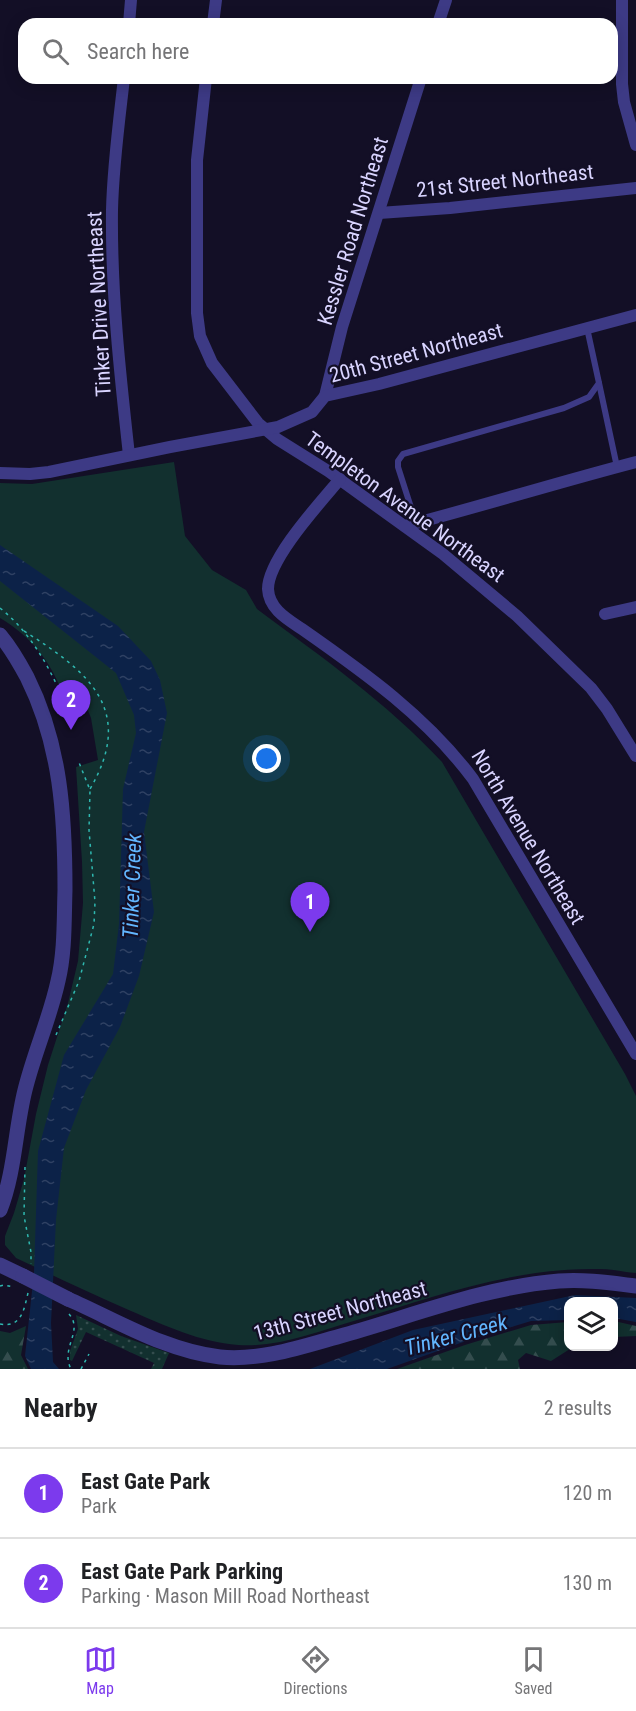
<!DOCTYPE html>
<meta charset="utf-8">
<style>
:root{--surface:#fff;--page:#f2f2f2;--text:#202124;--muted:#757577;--line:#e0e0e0;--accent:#7c3aed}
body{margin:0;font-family:"Roboto Condensed",sans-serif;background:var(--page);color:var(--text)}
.controls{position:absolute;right:18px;bottom:18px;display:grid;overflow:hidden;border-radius:12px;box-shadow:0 3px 15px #0003}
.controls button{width:54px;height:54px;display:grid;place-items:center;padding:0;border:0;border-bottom:2px solid var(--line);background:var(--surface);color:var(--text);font:30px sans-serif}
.you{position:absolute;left:267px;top:759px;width:21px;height:21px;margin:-15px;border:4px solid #fff;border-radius:50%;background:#1a73e8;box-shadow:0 0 0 9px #1a73e833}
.badge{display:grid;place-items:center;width:39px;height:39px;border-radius:50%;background:var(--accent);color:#fff;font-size:20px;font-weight:700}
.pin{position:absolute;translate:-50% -50px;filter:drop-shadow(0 2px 3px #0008)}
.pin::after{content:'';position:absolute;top:32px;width:21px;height:18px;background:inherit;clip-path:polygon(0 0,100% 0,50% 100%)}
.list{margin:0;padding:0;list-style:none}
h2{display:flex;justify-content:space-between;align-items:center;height:78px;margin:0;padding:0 24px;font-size:26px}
h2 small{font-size:20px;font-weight:400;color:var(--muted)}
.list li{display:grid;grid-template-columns:39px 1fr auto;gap:18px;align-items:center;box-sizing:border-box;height:90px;padding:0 24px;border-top:2px solid var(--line)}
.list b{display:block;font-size:22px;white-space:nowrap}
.list p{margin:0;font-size:20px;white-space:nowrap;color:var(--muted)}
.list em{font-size:20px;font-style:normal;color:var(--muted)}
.icon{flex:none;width:33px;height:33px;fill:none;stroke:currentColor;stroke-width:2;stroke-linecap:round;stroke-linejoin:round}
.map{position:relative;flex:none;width:636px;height:1369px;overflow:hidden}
.search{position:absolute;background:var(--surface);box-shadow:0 3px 15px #0003;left:18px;right:18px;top:18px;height:66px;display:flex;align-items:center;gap:15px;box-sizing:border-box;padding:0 21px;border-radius:18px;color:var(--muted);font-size:22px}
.sheet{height:258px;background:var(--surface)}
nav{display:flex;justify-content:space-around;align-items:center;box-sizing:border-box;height:84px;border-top:2px solid var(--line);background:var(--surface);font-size:16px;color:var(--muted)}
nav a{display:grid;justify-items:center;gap:3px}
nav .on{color:var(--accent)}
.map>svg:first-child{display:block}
</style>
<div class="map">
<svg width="636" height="1369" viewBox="0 0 636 1369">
<defs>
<pattern id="grass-dots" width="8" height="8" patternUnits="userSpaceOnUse" patternTransform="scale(1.5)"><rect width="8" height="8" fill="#12302f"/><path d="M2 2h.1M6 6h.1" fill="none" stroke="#344d4e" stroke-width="1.8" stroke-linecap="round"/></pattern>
<pattern id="forest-firs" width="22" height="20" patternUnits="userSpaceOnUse" patternTransform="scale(1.5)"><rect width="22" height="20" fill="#12302f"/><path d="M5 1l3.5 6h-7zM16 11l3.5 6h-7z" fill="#344d4e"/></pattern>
<pattern id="water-ripples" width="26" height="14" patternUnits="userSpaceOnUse" patternTransform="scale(1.5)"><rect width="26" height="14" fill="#0c2248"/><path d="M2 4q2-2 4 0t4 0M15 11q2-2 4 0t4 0" fill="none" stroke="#2f4163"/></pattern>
</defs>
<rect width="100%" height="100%" fill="#130f26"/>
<polygon fill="url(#grass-dots)" points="76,1315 121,1336 169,1353 162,1369 151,1369 154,1363 86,1332 72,1361 70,1360 70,1351 78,1329"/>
<g fill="url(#forest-firs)">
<polygon points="614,1321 636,1326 636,1336 614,1337"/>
<polygon points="568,1322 568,1346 573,1347 551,1361 526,1353 518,1360 520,1369 397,1369 465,1345 531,1325"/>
<polygon points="26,1326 21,1355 28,1369 0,1369 0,1331 10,1333"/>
</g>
<path fill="#12302f" d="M 174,462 L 185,536 L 212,570 L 246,590 L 257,609 C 323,658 386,702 442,762 L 625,1074 L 636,1096 L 636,1273 C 624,1272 612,1269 600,1269 C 517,1267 436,1296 357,1320 C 319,1331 278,1348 238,1345 C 200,1342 166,1326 131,1311 C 92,1294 54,1276 16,1258 L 5,1245 L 5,1236 L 14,1213 L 24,1179 L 36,1114 L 48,1065 L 68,1003 L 78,961 L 83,903 L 82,862 L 76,767 L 98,760 L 91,718 L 79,688 L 62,692 C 50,660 29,635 0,618 L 0,483 L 32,484 Z"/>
<g fill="url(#water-ripples)">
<polygon points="0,545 118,626 151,661 160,680 167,713 144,832 154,912 139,976 120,1027 86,1090 64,1148 56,1220 51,1323 53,1362 59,1369 31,1369 25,1356 34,1273 38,1151 64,1055 113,974 119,924 123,789 136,733 134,715 116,673 0,581"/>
<polygon points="575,1295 636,1298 636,1322 614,1318 614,1302 568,1302 568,1320 531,1321 466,1341 387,1369 310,1369 413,1330"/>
</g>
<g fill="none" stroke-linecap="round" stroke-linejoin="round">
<g stroke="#2fb8b0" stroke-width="1.5" stroke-dasharray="3 4.5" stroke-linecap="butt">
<path d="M 0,608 C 30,632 49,666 64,701"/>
<path d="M 24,631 C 89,672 136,710 90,789"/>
<polyline points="56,1035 79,981 94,924 95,902 89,830 90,790 78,760"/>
<polyline points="25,1167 24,1216 31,1252 31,1264"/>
<polyline points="0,1286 4,1285 14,1287"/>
<path d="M 69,1314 C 84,1331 60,1348 71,1369"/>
<path d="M 0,1324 C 22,1328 24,1309 28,1293"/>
<polyline points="81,1369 89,1354"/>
</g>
<g stroke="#3d3a85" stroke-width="6">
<polyline points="599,383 617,467"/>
<polyline points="416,523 398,467 398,461 403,454 564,408 589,397 599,383 587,328"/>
</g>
<g stroke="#3d3a85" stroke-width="12">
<polyline points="622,0 622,84 624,102 636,145"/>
<polyline points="129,24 131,0"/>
<polyline points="213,24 216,0"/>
<polyline points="438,24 446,0"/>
<path d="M 124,78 C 119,122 113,166 112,210 C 111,292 120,374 129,455"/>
<polyline points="206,78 197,160 197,313 200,336 212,363 258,423 277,439 328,471 443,554 517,616 591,688 607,709 636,756"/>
<polyline points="379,213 450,208 636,188"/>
<polyline points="325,396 342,327 421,78"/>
<polyline points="0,473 30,474 49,472 170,447 278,427 312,412 325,396 379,384 636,315"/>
<path d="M 340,479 C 320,503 268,559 268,589 C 269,609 287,619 302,629 C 365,673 427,717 473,779 L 636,1054"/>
<path d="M 405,526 C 482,506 559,482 636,462"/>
<polyline points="605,614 636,607"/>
</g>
<g stroke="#3d3a85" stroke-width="15">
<path d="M 0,635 C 11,648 19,662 27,677 C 61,745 65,816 65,890 C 64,920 65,952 58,981 C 50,1018 34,1053 25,1090 C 15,1130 15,1172 0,1210"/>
<polyline points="0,1265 23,1276"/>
<path d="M 68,1299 C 116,1320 166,1351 220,1357 C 262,1361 304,1346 344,1335 C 415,1315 485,1287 559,1281 C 585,1279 611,1283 636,1286"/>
</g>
<polyline stroke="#3d3a85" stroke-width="15" points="23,1276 68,1299"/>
</g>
<g text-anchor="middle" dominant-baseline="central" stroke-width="4.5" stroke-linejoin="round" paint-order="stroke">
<g font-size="21" fill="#d9d4ff" stroke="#130f26">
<text transform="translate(505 181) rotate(-6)">21st Street Northeast</text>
<text transform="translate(353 231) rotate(-73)">Kessler Road Northeast</text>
<text transform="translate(99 304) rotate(-93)">Tinker Drive Northeast</text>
<text transform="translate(416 353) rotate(-15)">20th Street Northeast</text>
<text transform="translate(405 507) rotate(36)">Templeton Avenue Northeast</text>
<text transform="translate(528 837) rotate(59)">North Avenue Northeast</text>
<text transform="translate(340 1311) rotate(-15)">13th Street Northeast</text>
</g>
<g font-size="22" font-style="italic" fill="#62b6ff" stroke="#130f26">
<text transform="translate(132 886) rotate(-88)">Tinker Creek</text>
<text transform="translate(456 1335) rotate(-15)">Tinker Creek</text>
</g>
</g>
</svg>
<div class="controls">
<button><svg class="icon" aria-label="layers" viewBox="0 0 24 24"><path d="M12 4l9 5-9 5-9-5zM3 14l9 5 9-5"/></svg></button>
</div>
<div class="you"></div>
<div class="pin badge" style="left:310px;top:932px">1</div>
<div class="pin badge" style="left:71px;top:730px">2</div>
<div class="search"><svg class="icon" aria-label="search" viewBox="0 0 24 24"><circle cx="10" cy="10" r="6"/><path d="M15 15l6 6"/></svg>Search here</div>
</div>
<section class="sheet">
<h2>Nearby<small>2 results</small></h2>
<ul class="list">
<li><span class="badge">1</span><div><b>East Gate Park</b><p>Park</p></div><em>120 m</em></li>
<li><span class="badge">2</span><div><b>East Gate Park Parking</b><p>Parking · Mason Mill Road Northeast</p></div><em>130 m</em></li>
</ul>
</section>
<nav>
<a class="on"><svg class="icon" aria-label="map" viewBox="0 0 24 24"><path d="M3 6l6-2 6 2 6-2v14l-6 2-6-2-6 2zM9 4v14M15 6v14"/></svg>Map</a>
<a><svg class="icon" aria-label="directions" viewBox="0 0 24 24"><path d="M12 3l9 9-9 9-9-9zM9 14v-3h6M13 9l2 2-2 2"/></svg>Directions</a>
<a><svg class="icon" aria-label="saved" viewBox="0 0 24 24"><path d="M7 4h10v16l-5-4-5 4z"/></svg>Saved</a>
</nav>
